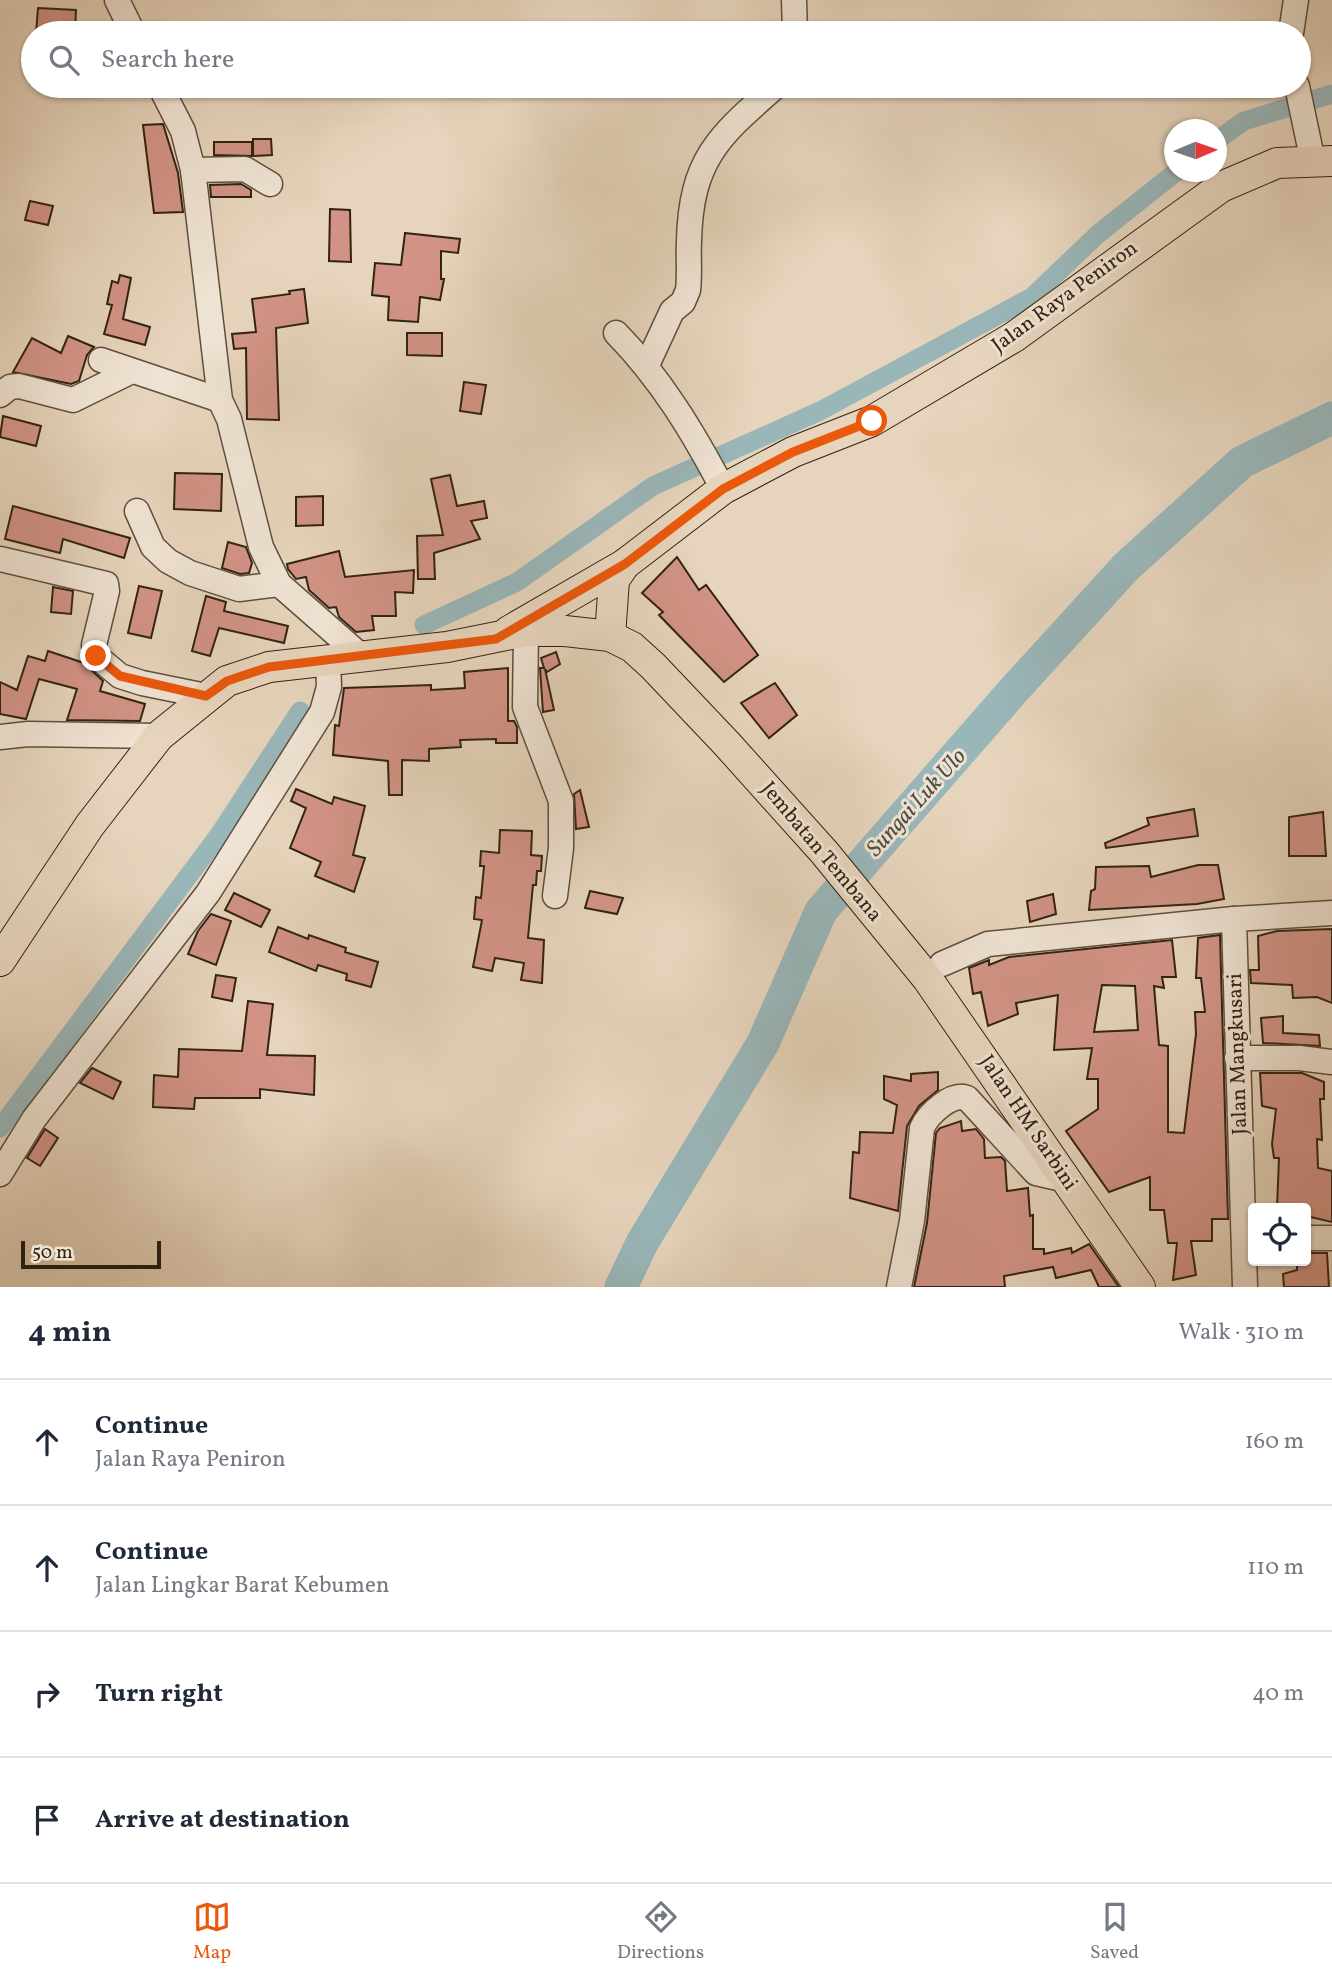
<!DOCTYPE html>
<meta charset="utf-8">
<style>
:root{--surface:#fff;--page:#f6f6f7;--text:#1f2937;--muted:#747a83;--line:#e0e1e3;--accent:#ea580c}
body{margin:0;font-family:Vollkorn,serif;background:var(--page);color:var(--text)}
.controls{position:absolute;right:21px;bottom:21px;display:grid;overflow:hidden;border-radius:7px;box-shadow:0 2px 5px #0004}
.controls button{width:63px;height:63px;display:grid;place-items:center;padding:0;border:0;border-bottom:2px solid var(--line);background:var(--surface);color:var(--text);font:35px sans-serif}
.compass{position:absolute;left:1164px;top:119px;width:63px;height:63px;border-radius:50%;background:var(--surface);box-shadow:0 2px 5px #0004;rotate:88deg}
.scale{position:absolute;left:21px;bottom:18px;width:140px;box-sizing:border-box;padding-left:7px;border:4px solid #312313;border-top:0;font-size:19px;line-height:24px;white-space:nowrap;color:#312313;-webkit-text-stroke:5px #efe3d3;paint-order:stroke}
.stop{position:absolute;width:21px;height:21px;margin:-16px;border:5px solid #ea580c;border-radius:50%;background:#fff}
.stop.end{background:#ea580c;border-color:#fff;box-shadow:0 2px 7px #0008}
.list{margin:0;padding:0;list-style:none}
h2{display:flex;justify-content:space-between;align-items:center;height:91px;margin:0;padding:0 28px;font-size:30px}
h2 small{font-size:23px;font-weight:400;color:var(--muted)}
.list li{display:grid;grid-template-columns:46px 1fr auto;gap:21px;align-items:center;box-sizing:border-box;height:126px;padding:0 28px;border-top:2px solid var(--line)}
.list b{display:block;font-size:26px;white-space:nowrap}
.list p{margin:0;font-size:23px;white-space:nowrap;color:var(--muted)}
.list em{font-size:23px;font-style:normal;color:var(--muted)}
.icon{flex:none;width:38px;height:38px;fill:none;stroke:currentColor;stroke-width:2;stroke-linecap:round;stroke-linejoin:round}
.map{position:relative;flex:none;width:1332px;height:1287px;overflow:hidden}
.search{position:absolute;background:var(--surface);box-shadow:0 2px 5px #0004;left:21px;right:21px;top:21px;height:77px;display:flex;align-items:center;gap:18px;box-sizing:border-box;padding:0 24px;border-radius:38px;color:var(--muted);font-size:26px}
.sheet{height:595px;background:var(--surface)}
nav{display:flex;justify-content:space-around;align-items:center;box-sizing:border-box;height:98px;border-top:2px solid var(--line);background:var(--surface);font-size:19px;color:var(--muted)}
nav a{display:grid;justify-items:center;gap:4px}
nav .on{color:var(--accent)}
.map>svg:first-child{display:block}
</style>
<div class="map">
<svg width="1332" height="1287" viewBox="0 0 1332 1287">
<rect width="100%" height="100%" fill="#e6d4bc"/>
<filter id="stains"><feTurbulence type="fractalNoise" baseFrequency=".00286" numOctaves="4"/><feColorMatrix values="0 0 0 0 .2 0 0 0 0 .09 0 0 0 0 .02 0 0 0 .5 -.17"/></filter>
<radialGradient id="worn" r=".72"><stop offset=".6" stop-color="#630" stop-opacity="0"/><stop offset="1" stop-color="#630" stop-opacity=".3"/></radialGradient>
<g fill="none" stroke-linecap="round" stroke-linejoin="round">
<g stroke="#99b6b9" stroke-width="19">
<polyline points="1216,141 1244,121 1332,94"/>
<polyline points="424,625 517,582 653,486 820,411 1032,297 1098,234 1176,172"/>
<polyline points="0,1128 219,835 300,711"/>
</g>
<polyline stroke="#99b6b9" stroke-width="33" points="621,1287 642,1243 763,1043 821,911 1012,692 1126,567 1242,462 1332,418"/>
</g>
<g fill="#d29386" stroke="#312313" stroke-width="2" fill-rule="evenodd">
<polygon points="38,8 76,10 75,33 36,33"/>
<polygon points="163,124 178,173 183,212 154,213 143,125"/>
<polygon points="253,139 271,139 272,155 253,156"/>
<polygon points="214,142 252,142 252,156 214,155"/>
<polygon points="241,184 251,190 251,197 211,197 210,185"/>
<polygon points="30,201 53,206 48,225 25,220"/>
<polygon points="330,209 350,210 351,262 329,261"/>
<polygon points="405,233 460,239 458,253 441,251 441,279 444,279 440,300 420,297 418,322 388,320 389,297 372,295 375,263 401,265"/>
<polygon points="120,275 131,278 123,319 150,327 145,345 104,334 112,305 107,304 112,281 118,283"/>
<polygon points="304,289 308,323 276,328 279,420 247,419 246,348 234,349 232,334 256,332 252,299 290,294 289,291"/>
<polygon points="407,333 442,333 442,356 407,355"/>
<polygon points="68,336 94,347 87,355 79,381 71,384 13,372 32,338 61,353"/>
<polygon points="464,382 486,385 481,414 460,411"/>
<polygon points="3,416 41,426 36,446 0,437"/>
<polygon points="175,473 222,474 221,511 174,509"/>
<polygon points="450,475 457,506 484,501 487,518 471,521 480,539 434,553 435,579 418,579 417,536 443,535 431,479"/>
<polygon points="323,496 323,525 296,526 296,497"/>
<polygon points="13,506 130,538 124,558 63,539 60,553 5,539"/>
<polygon points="228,542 246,547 252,563 249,573 240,574 222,568"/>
<polygon points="339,551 345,577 414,570 413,593 395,592 396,616 372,616 374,630 356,632 339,617 336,607 329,608 309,590 306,577 296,579 288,569 287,564"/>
<polygon points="677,557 699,590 706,585 758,655 724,682 659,615 663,612 642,593"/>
<polygon points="139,586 162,591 151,638 128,633"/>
<polygon points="53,587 73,591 71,614 51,612"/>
<polygon points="206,596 226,602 224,611 288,626 284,643 219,628 210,656 192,651"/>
<polygon points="48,651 84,663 103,681 100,691 145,704 140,721 67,720 77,689 39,679 26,719 0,714 0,682 17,690 28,656 45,661"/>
<polygon points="556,652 560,664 547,672 545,669 554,710 543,712 540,668 544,668 541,658"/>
<polygon points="508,668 508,721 514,721 517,727 517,743 496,743 496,739 460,740 461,747 429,749 429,761 402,760 402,795 389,795 388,761 333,755 335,725 339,726 344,688 431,685 431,690 465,688 464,672"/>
<polygon points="775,683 797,715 769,738 741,703"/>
<polygon points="296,789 332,804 334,797 365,806 353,855 365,858 354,892 315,876 321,862 290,848 306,808 291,801"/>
<polygon points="580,790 589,827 576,829 574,794"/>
<polygon points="1194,809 1198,836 1106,848 1105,843 1149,825 1147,818"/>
<polygon points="1323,812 1326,856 1289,856 1289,817"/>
<polygon points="500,830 532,831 531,855 542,856 541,871 537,871 536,885 533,885 528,938 544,940 542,983 521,980 524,963 495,958 492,971 473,967 482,920 474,919 476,897 481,898 484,866 480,866 481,851 499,853"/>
<polygon points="1198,865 1218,865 1224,899 1197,904 1089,910 1091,891 1095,889 1096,867 1149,866 1151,877"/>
<polygon points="590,891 623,898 617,914 585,908"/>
<polygon points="234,893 270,910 261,927 225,910"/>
<polygon points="1053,894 1056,914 1030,922 1027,901"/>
<polygon points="211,914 231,921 216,965 188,954 198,931"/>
<polygon points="278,927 308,939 309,935 346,948 345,952 378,962 371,987 346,980 347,974 318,965 316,971 269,952"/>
<polygon points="1332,929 1332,1003 1317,997 1293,998 1292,985 1251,983 1250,970 1259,970 1258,936 1277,931"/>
<path d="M 1220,935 L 1228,1219 L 1212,1219 L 1212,1241 L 1191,1241 L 1196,1275 L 1173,1280 L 1177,1243 L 1168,1243 L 1164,1210 L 1150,1210 L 1150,1177 L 1109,1192 L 1066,1131 L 1098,1109 L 1098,1079 L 1087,1079 L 1092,1048 L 1054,1050 L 1058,995 L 1016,1003 L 1018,1014 L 988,1026 L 981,992 L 973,994 L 969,968 L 989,960 L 989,965 L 1009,957 L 1172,940 L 1176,977 L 1162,977 L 1164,988 L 1154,986 L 1159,1045 L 1168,1046 L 1168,1132 L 1184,1133 L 1196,1034 L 1195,1012 L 1205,1012 L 1201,978 L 1196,978 L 1198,938 ZM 1102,985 L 1135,986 L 1138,1030 L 1094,1032 Z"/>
<polygon points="216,975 236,978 232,1001 212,997"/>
<polygon points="248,1001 273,1004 267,1055 315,1056 314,1095 260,1089 260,1098 195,1098 194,1109 153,1107 154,1075 178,1077 179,1049 242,1051"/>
<polygon points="1283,1016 1283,1033 1319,1035 1320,1046 1263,1043 1261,1018"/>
<polygon points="92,1068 121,1082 113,1099 80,1083"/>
<polygon points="938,1072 938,1090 919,1106 907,1126 898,1211 850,1198 853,1152 859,1153 860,1132 893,1133 897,1105 884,1099 884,1076 911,1081 911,1074"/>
<polygon points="1260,1073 1302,1073 1324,1082 1324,1099 1320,1099 1322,1140 1317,1139 1318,1168 1332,1171 1332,1222 1306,1216 1306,1208 1277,1208 1279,1158 1274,1158 1272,1144 1276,1109 1262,1106"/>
<polygon points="961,1121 962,1131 976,1129 984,1139 985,1158 1001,1157 1005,1161 1007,1191 1028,1188 1030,1216 1033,1215 1033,1249 1044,1249 1044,1254 1071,1248 1072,1253 1089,1244 1119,1287 1099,1287 1091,1270 1056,1278 1053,1267 1004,1276 1005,1287 914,1287 927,1223 936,1133 940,1128"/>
<polygon points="45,1129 58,1138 40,1166 27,1158"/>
<polygon points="1306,1253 1327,1253 1329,1287 1284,1287 1283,1274 1297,1270 1297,1261 1306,1261"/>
</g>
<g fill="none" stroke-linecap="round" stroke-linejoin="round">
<defs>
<g id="minor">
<polyline points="117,0 133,33"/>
<polyline points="794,0 795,33"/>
<polyline points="1291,33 1296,0"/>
<polyline points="160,86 183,131 193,170 220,400 229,419 261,547 279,584 361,656"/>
<polyline points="1297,86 1313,162"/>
<polyline points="193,170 245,169 270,184"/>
<path d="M 616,333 C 661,379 693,432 723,489"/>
<polyline points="101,360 220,400"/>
<path d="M 647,365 L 672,311 L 683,302 L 688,290 C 690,274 688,258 689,241 C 691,159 719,136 776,86"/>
<polyline points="0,395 10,387 19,386 73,400 132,371"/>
<polyline points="137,511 153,547 168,561 190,573 239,589 279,584"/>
<polyline points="0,559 106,584 107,591 94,645 96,656 120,676 142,683 206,696"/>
<polyline points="526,631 525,707 561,801 561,848 555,896"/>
<polyline points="0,737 28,734 159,736"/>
<polyline points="942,964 988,944 1234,919"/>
<polyline points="1237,1058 1299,1058 1332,1062"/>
<polyline points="0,1174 34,1119 208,893 322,712 329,687 328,659"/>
<polyline points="1306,1238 1332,1238"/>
<path d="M 899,1287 L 912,1221 L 922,1128 C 928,1114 952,1092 967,1098 L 1036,1173 L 1067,1180"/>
<polyline points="1245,1287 1234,919 1332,913"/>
</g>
<g id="major">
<polyline points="509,631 625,564 723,489 793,452 872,421 1014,337 1221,187 1277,163 1332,161"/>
<polyline points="610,636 614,580 625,564"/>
<polyline points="0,961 90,825 159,736 227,681 269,667 447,647 526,631 565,631 610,636 632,647 653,666 727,744 824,852 927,978 1140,1287"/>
</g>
</defs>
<use href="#minor" stroke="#5e4f3d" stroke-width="27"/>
<use href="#major" stroke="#312313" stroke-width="32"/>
<use href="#minor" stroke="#efe3d3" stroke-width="24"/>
<use href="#major" stroke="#e6d4bc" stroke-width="30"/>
</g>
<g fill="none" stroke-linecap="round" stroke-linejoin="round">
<polyline stroke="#ea580c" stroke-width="9" points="96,656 120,676 206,696 227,681 269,667 496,639 625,564 723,489 793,452 872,421"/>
</g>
<g text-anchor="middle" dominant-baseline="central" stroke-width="6" stroke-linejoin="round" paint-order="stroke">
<g font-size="21" fill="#312313" stroke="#efe3d3">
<text transform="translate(1065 297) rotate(-36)">Jalan Raya Peniron</text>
<text transform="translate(821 852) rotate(50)">Jembatan Tembana</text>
<text transform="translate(1238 1054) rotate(-92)">Jalan Mangkusari</text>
<text transform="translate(1028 1123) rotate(56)">Jalan HM Sarbini</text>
</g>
<g font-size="23" font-style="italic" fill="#504f45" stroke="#efe3d3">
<text transform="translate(917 803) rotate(-48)">Sungai Luk Ulo</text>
</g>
</g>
<rect width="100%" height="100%" filter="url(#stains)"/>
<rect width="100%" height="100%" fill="url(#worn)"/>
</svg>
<div class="controls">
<button><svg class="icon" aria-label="locate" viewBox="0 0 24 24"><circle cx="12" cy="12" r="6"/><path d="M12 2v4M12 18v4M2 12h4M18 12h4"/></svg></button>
</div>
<svg class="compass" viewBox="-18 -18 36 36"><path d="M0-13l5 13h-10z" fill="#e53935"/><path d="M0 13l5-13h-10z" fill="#747a83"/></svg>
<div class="scale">50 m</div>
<div class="stop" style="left:872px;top:421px"></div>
<div class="stop end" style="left:96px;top:656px"></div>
<div class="search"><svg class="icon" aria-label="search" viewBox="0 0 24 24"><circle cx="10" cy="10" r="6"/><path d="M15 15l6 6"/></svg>Search here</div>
</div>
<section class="sheet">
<h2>4 min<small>Walk · 310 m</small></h2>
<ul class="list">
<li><svg class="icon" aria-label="ahead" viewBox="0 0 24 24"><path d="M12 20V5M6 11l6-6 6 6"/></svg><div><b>Continue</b><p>Jalan Raya Peniron</p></div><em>160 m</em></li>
<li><svg class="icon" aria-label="ahead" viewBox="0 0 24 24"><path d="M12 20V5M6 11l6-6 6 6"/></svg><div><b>Continue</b><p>Jalan Lingkar Barat Kebumen</p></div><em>110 m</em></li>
<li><svg class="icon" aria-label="right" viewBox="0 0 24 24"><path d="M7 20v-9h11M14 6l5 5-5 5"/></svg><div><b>Turn right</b></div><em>40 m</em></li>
<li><svg class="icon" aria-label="arrive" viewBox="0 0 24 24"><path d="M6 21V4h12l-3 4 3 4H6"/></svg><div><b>Arrive at destination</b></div></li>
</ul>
</section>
<nav>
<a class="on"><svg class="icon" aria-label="map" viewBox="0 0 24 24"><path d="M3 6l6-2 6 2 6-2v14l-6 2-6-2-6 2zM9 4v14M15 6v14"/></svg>Map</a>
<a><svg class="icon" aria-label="directions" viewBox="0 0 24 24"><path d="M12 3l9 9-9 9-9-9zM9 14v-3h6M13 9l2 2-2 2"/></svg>Directions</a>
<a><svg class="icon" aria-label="saved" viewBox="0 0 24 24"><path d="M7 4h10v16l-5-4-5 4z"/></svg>Saved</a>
</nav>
